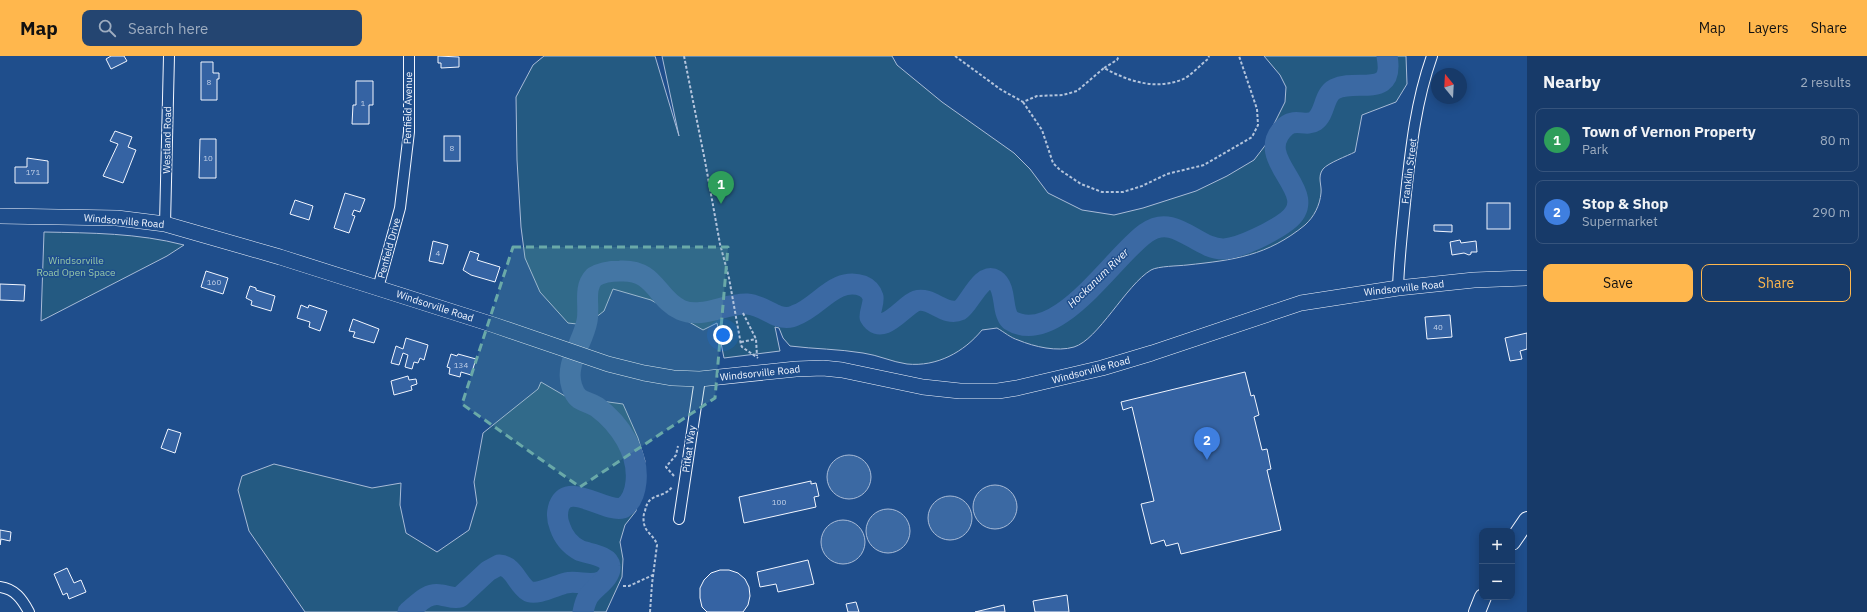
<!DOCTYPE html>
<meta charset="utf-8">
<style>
:root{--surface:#173a69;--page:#244571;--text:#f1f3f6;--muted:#9eadc0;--line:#36547d;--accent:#ffb74d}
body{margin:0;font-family:"IBM Plex Sans",sans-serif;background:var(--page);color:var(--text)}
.controls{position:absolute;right:12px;bottom:12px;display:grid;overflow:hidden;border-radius:8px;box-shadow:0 2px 10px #0003}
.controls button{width:36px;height:36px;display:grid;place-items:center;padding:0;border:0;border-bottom:1px solid var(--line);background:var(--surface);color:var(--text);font:20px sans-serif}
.compass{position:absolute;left:1431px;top:12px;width:36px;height:36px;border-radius:50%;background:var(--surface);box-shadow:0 2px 10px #0003;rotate:342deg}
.you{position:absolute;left:723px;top:279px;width:14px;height:14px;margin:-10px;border:3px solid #fff;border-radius:50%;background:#1a73e8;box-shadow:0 0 0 6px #1a73e833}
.badge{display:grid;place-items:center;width:26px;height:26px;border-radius:50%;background:var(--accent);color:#fff;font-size:13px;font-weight:700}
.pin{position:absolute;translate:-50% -33px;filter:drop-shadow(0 1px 2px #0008)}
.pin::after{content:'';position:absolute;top:21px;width:14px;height:12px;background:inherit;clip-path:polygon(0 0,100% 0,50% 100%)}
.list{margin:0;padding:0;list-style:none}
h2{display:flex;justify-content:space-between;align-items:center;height:52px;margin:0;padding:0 16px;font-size:17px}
h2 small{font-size:13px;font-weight:400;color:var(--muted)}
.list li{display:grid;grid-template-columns:26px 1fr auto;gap:12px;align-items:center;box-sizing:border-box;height:64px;margin:0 8px 8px;padding:0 8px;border:1px solid var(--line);border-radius:8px}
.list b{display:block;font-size:15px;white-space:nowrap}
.list p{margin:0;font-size:13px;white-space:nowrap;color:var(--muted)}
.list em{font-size:13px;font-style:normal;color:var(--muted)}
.actions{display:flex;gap:8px;padding:12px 16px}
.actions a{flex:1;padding:9px 0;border:1px solid var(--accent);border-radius:8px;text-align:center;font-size:14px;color:var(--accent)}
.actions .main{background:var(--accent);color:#111}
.icon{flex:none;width:22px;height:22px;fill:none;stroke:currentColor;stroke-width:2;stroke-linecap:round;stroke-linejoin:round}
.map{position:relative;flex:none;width:1527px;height:556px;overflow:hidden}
header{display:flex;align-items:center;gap:24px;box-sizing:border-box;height:56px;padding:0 20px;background:var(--accent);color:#111}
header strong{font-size:19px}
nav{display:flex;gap:22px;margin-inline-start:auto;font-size:14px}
.search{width:280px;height:36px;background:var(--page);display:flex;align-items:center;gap:10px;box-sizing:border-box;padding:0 14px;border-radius:8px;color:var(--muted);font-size:15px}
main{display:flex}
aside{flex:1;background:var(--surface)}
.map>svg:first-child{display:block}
</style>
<header>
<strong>Map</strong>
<div class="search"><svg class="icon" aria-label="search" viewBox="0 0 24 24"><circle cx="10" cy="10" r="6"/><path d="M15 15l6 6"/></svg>Search here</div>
<nav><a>Map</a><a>Layers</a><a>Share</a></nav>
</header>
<main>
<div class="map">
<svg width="1527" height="556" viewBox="0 0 1527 556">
<rect width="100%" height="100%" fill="#1f4e8c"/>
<g fill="#245a82" stroke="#a8bbd7">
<path d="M 544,0 L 655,0 L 679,80 L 662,0 L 892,0 L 897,9 L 942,46 L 1014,97 L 1030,113 L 1048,137 L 1082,154 L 1114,159 L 1143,152 L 1196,135 L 1227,120 L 1254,104 L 1267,87 L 1273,70 L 1285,46 L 1286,31 L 1280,19 L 1264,0 L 1406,0 L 1407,28 L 1396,46 L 1362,59 L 1355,96 C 1347,100 1328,107 1323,113 C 1317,121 1322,129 1321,137 C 1320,149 1314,161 1305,169 C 1267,200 1234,204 1187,209 C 1179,210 1158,210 1151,214 C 1126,229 1098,284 1074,291 C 1057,296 1035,291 1018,284 C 1011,282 1004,276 997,272 L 982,274 C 964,296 937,311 907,308 C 892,306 878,299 863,297 C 839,293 814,293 790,290 L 783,282 L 779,272 L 775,271 L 780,295 L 724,302 L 717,267 L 703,274 L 651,244 L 613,233 L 604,255 L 586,269 L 568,267 L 540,236 L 525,202 L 521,171 L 517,104 L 516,41 L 533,9 Z"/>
<path d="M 44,176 C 91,177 138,177 184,189 L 167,200 L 41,265 Z"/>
<polygon points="541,326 565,340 623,348 638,382 645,405 636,455 625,469 620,486 623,503 622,521 606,556 305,556 249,475 238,434 242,420 274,408 372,432 401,427 400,449 406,477 437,496 469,474 477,447 474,426 483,377 538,333"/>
</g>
<g fill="#3b69a3" stroke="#a8bbd7">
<circle cx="849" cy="421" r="22"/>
<circle cx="995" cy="451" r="22"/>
<circle cx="950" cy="462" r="22"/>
<circle cx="888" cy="475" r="22"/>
<circle cx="843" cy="486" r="22"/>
</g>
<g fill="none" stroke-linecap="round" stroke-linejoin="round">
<g stroke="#3b69a3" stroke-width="21">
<path d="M 408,556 C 418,548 427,536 441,539 C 448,540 454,543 460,541 L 488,515 L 499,509 C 514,510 517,528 528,535 C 535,540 557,529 566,527 C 577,524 592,531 602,525"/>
<path d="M 583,556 C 584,551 585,546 588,541 C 593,532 612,522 610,510 C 609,499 587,498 579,494 C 570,489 563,480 560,471 C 557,464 557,456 559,450 C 569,425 605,457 623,452 C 632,446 635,436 636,426 C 639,397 620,368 597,351 C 585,343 578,348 572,331 C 564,308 583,287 587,265 C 590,251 583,232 594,221 C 602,216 611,215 620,215 C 656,213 656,243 681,254 C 702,263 726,247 747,248 C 759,249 768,256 778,260 C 784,262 791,262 796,259 C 819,251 835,220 863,230 C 868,232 871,235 873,241 C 874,248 870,254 870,261 C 882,282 904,249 916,245 C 931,240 945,261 960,254 C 969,249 982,215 995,224 C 1007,232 1001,254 1010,264 C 1056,293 1114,199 1146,177 C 1175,156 1197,194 1224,193 C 1241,192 1274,175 1287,165 C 1325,136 1248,103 1286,70 C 1296,62 1306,71 1315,65 C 1326,57 1323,39 1335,33 C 1357,22 1395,44 1387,0"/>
</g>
</g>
<g fill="#3563a3" stroke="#f2f6ff">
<polygon points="111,0 124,0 127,5 111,13 106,3"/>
<polygon points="438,0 459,1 459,11 441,12 441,7 438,7"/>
<polygon points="201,6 213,6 213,17 219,17 219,23 217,23 217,44 201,44"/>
<polygon points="356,25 373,25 373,49 369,49 369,68 352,68 353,49 356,49"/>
<polygon points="115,75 132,81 128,91 136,94 123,127 103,120 118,88 110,85"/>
<rect x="444" y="80" width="16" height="25"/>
<polygon points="200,83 216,83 216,122 199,122"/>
<polygon points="27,102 48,105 48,127 15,127 15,111 27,111"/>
<polygon points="345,137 365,143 360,156 354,154 352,159 355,160 349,177 334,172"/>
<polygon points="295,144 313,150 309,164 290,158"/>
<rect x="1487" y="147" width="23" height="26"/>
<polygon points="1434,169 1452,169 1452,176 1434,175"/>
<polygon points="1460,184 1461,187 1476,185 1477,196 1471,196 1471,198 1469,199 1464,197 1452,199 1450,186"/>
<polygon points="433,185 448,189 443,208 429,205"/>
<polygon points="470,195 479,198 477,204 500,211 495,226 471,219 463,214"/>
<polygon points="206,215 228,222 223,238 201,231"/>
<polygon points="0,228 25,229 24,245 0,244"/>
<polygon points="250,230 256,232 256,234 275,240 271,255 251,249 252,245 246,242"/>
<polygon points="301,249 308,252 309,249 327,255 320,275 309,271 310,266 297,262"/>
<polygon points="1450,259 1452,281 1427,283 1425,261"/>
<polygon points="353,263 379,273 374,287 353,281 355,276 349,275"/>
<polygon points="1527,277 1527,293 1520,295 1522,303 1510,305 1505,282"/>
<polygon points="406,282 428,289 424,304 420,302 418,307 414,306 412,313 405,311 408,299 403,297 399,309 391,307 396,290 403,293"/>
<polygon points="451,298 457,300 458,298 476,303 471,319 461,316 460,321 449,318 450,312 447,311"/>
<polygon points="1245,316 1251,340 1254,339 1259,359 1254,361 1262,394 1267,393 1271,413 1267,414 1281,474 1181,498 1178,487 1166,490 1164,484 1151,488 1141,448 1154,445 1132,351 1123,354 1121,346"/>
<polygon points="408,320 409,324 416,323 417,328 411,330 412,334 394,339 391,325"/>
<polygon points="168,373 181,377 175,397 161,392"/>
<polygon points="811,425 811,428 816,427 819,440 814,441 816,451 744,467 739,441"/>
<polygon points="0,474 11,476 10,485 1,483 0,489"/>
<polygon points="808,504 814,528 778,536 776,528 760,531 757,516"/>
<polygon points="67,512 74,527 81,524 86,536 69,543 67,537 63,539 54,518"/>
<polygon points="720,514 729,514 738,517 745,523 749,531 750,540 748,549 743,556 707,556 702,551 700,542 700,532 704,524 711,517"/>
<polygon points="1067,539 1069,556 1035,556 1033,545"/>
<polygon points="856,546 859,556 848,556 846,548"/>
<polygon points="1004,549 1005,556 975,556"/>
</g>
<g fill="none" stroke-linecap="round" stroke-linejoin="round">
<defs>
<g id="minor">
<polyline points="165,168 169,0"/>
<polyline points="378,232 400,152 409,76 409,0"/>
<path d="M 1398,232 C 1399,200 1403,169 1406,137 C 1411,91 1416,45 1432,0"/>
<polyline points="679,463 700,323"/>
<path d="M 0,531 C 15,533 22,543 29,556"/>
</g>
<polyline id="secondary" points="0,160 117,162 165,168 280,201 494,269 608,308 644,317 673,322 700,323 796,313 823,312 842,314 923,331 960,335 998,335 1017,332 1102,312 1152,297 1301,247 1398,232 1474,224 1527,222"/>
<g id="primary">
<polyline points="1512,486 1527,464"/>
<polyline points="1477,556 1483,541"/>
</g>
</defs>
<use href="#minor" stroke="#f2f6ff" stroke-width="12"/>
<use href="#secondary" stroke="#f2f6ff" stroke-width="16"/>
<use href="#primary" stroke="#f2f6ff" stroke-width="18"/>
<g stroke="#b3c4dc" stroke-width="2" stroke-dasharray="3 2" stroke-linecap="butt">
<polyline points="684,0 705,105 720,188 729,222 741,289 742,291 758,302"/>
<path d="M 955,0 L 1000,33 L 1023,46 L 1037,40 L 1063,39 L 1077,35 L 1104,12 C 1128,25 1154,34 1181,24 C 1190,21 1200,9 1208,3 L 1209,0"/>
<polyline points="1104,12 1117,4 1119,0"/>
<polyline points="1023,46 1042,74 1053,107 1060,114 1081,128 1102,136 1123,136 1142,130 1167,118 1204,109 1252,81 1258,69 1257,53 1239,0"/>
<polyline points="743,257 756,283 757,300"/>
<polyline points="741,286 756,283"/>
<polyline points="674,420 666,411 676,399 678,390"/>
<polyline points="623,530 629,530 653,519"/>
<path d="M 650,556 L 652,528 L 657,489 C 655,481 648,478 645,471 C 643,466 643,459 645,455 C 649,435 662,444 672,431"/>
</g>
<use href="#minor" stroke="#1f4e8c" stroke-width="10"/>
<use href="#secondary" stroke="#1f4e8c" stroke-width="15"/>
<use href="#primary" stroke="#1f4e8c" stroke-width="16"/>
</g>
<path fill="#6aa9a8" fill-opacity="0.2" stroke="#6aa9a8" stroke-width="3" stroke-dasharray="8 5" stroke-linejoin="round" d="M 513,191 L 728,191 L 715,342 L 580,431 L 462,348 Z"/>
<g text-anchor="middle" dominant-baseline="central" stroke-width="3" stroke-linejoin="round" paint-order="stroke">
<g font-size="8" fill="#c3d1e8">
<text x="209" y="26">8</text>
<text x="363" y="47">1</text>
<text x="452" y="92">8</text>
<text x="208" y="102">10</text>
<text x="33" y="116">171</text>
<text x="438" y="197">4</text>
<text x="214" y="226">160</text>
<text x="1438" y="271">40</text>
<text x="461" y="309">134</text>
<text x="779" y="446">100</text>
</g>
<g font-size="10" fill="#f2f6ff" stroke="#1f4e8c">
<text transform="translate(408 52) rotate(-89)">Penfield Avenue</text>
<text transform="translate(167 84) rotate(-89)">Westland Road</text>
<text transform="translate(1409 115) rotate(-83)">Franklin Street</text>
<text transform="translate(124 165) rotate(5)">Windsorville Road</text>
<text transform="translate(389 192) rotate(-75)">Penfield Drive</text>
<text transform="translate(1404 232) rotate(-6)">Windsorville Road</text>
<text transform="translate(435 250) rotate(18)">Windsorville Road</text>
<text transform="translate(1091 314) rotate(-15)">Windsorville Road</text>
<text transform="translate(760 317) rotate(-6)">Windsorville Road</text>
<text transform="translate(689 393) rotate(-82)">Pitkat Way</text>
</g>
<g font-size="10" fill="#97c8a6" stroke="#1f4e8c">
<text x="76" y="204">Windsorville<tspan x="76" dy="12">Road Open Space</tspan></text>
</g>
<g font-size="11" font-style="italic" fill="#f2f6ff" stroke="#1f4e8c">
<text transform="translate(1098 222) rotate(-44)">Hockanum River</text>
</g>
</g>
</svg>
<div class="controls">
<button>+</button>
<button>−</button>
</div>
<svg class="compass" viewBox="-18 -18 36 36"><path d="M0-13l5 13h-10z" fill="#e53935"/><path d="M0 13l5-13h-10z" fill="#9eadc0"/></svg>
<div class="you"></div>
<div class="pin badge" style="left:721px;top:148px;background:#2e9e5b">1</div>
<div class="pin badge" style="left:1207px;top:404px;background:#3f7fe0">2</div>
</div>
<aside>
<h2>Nearby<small>2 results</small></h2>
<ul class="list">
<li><span class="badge" style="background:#2e9e5b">1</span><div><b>Town of Vernon Property</b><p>Park</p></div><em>80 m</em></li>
<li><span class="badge" style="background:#3f7fe0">2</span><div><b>Stop &amp; Shop</b><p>Supermarket</p></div><em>290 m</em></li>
</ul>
<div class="actions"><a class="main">Save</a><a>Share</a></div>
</aside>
</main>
